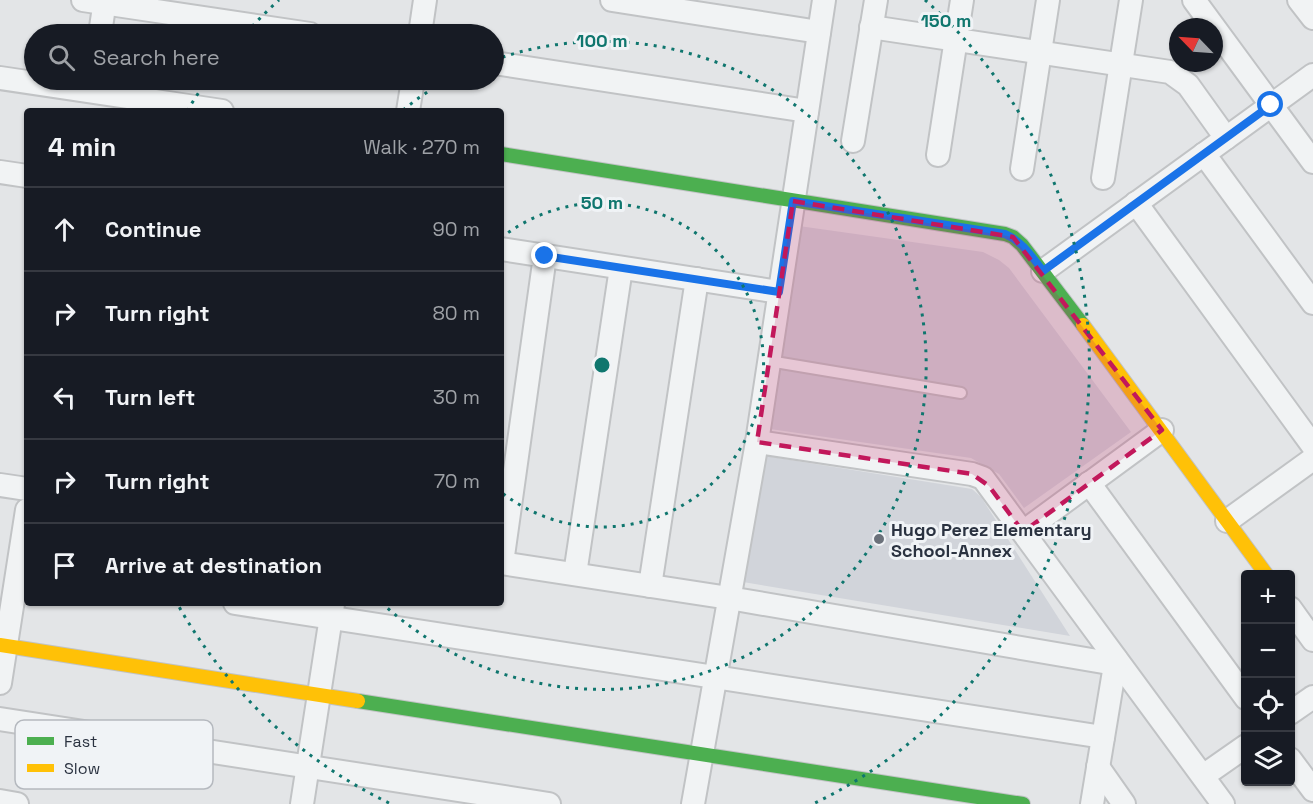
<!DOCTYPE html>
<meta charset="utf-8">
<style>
:root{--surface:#171b24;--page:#242831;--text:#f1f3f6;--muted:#9ea1a6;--line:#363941}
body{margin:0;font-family:"Space Grotesk",sans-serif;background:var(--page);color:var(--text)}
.controls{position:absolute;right:18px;bottom:18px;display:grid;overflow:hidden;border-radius:6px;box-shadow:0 2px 4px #0004}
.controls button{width:54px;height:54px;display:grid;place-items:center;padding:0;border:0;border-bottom:2px solid var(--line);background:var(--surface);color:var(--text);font:30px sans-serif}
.compass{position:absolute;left:1169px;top:18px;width:54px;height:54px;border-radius:50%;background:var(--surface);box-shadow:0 2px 4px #0004;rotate:295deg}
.stop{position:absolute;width:18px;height:18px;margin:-14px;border:4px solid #1a73e8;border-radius:50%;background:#fff}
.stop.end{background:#1a73e8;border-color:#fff;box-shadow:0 2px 6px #0008}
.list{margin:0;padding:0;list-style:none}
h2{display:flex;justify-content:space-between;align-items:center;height:78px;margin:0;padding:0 24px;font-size:26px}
h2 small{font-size:20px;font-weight:400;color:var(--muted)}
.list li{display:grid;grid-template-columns:39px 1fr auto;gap:18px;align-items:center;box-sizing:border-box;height:84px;padding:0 24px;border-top:2px solid var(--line)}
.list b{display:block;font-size:22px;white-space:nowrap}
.list em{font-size:20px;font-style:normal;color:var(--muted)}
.icon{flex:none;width:33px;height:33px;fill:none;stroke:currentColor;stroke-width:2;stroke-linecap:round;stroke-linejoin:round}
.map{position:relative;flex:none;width:1313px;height:804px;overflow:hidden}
.search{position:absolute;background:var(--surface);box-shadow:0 2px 4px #0004;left:24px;top:24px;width:480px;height:66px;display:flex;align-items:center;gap:15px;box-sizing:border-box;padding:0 21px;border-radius:33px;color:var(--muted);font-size:22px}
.panel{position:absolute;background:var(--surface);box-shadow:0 2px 4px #0004;left:24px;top:108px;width:480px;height:498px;border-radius:6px}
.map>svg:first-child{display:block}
</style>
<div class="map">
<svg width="1313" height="804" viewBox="0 0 1313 804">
<rect width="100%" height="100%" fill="#e3e5e7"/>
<g fill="#d1d4da">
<polygon points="799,226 983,252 999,260 1009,268 1131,432 1024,508 999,474 971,458 770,429"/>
<polygon points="765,456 972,489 981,497 1070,636 743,582"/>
</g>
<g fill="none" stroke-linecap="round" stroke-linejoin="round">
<defs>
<polyline id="lane" points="769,361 961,393"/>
<g id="street">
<polyline points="83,0 310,34"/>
<polyline points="612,0 819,32"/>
<polyline points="1194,0 1313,162"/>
<polyline points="1299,0 1313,18"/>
<polyline points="871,27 1170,72 1188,85 1226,138"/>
<polyline points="100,34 105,0"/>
<polyline points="420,34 425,0"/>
<polyline points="494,63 807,111"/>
<polyline points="0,78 222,111"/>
<polyline points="408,111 413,80"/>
<polyline points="853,141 876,0"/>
<polyline points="1204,154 1313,303"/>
<polyline points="938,155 962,0"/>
<polyline points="1022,169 1048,0"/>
<polyline points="0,172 27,176"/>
<polyline points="1103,178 1131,0"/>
<polyline points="1136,203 1313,446"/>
<polyline points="501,249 779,292"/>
<polyline points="1043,271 1313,75"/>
<polyline points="757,442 972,474 983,478 1223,804"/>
<polyline points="1089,483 1246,698"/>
<polyline points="0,485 27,489"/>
<polyline points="1227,521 1313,459"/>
<polyline points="1023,532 1162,430"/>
<polyline points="501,563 729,598 1115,664"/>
<polyline points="502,563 545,256"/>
<polyline points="575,574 621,268"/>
<polyline points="650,586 697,279"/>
<polyline points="235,603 1103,737"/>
<polyline points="1290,608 1313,640"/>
<polyline points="0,683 27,510"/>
<polyline points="1290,713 1313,697"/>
<polyline points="0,719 549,804"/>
<polyline points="1290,759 1313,790"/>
<polyline points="1098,767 1124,804"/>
<polyline points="1203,776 1246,746"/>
<polyline points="0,801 17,804"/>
<polyline points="302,804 333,604"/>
<polyline points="693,804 757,442 824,0"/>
<polyline points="1092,804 1116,659"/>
</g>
<g id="fast">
<polyline points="501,154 1005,234 1013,237 1022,245 1083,325"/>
<polyline points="358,701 1023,804"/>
</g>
<g id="slow">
<polyline points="1083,325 1266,574"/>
<polyline points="0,645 358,701"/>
</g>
</defs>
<use href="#lane" stroke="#c1c3c5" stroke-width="14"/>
<use href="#street" stroke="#c1c3c5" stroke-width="26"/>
<use href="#fast" stroke="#c1c3c5" stroke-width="16"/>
<use href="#slow" stroke="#c1c3c5" stroke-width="16"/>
<use href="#lane" stroke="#f1f3f4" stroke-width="10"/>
<use href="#street" stroke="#f1f3f4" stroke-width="22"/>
<use href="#fast" stroke="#4caf50" stroke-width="14"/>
<use href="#slow" stroke="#ffc107" stroke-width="14"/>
</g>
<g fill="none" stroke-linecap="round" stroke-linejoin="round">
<path stroke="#1a73e8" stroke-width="8" d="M 545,256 L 779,292 L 793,201 L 1005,234 C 1022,241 1032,257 1043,271 L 1271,105"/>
</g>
<path fill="#c2185b" fill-opacity="0.2" stroke="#c2185b" stroke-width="4.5" stroke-dasharray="12 8" stroke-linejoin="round" d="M 793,201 L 1013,237 L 1162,430 L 1023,532 L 989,486 L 972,474 L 757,442 Z"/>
<g fill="none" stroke="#0f766e" stroke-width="3" stroke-dasharray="3 6">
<path d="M501 238A162 162 0 1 1 501 492"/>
<path d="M403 110A324 324 0 0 1 447 80M494 60A324 324 0 1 1 383 604"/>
<path d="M389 803A487 487 0 0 1 178 605M187 111A487 487 0 0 1 206 82M246 33A487 487 0 0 1 279 0M925 0A487 487 0 0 1 815 803"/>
</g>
<circle fill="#6b717a" stroke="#f0f3f6" stroke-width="2" cx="879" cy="539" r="6"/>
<g text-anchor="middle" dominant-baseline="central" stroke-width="6" stroke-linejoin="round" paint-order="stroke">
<g font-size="18" font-weight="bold" fill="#2a3240" stroke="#f0f3f6" text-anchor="start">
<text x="891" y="529">Hugo Perez Elementary<tspan x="891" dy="21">School-Annex</tspan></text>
</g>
</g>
<rect x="15" y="720" width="198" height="69" rx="9" fill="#f0f3f6" stroke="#b5b9bf" stroke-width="1.5"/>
<rect x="27" y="737" width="27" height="8" fill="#4caf50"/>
<rect x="27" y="764" width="27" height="8" fill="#ffc107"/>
<g font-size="16" fill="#2a3240">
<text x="64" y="747">Fast</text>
<text x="64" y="774">Slow</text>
</g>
<circle cx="602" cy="365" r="9" fill="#0f766e" stroke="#f0f3f6" stroke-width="3"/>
<g font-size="18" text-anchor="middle" font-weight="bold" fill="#0f766e" stroke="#f0f3f6" stroke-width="6" stroke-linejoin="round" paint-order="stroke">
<text x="946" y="27">150 m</text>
<text x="602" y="47">100 m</text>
<text x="602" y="209">50 m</text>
</g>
</svg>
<div class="controls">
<button>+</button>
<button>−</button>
<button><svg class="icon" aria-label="locate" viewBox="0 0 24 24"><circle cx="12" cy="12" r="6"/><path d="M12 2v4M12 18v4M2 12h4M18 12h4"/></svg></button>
<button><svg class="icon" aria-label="layers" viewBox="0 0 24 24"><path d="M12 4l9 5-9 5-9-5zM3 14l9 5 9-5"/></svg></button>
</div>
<svg class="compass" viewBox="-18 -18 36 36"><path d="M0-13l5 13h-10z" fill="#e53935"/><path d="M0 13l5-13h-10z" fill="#9ea1a6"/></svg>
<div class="stop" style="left:1271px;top:105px"></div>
<div class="stop end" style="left:545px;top:256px"></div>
<div class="search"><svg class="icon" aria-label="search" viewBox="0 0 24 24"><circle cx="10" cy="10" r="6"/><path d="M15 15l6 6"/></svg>Search here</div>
<section class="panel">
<h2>4 min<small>Walk · 270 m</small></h2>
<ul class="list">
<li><svg class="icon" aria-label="ahead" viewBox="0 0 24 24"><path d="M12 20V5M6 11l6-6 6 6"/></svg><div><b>Continue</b></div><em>90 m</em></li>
<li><svg class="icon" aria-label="right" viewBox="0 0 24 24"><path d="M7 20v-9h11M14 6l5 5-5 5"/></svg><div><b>Turn right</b></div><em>80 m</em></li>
<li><svg class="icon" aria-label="left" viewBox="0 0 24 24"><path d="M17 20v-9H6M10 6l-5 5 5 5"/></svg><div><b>Turn left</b></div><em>30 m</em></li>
<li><svg class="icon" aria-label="right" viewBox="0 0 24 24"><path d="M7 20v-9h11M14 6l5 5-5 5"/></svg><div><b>Turn right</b></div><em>70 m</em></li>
<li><svg class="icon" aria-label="arrive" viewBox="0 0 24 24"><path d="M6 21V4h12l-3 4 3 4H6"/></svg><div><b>Arrive at destination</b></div></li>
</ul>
</section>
</div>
